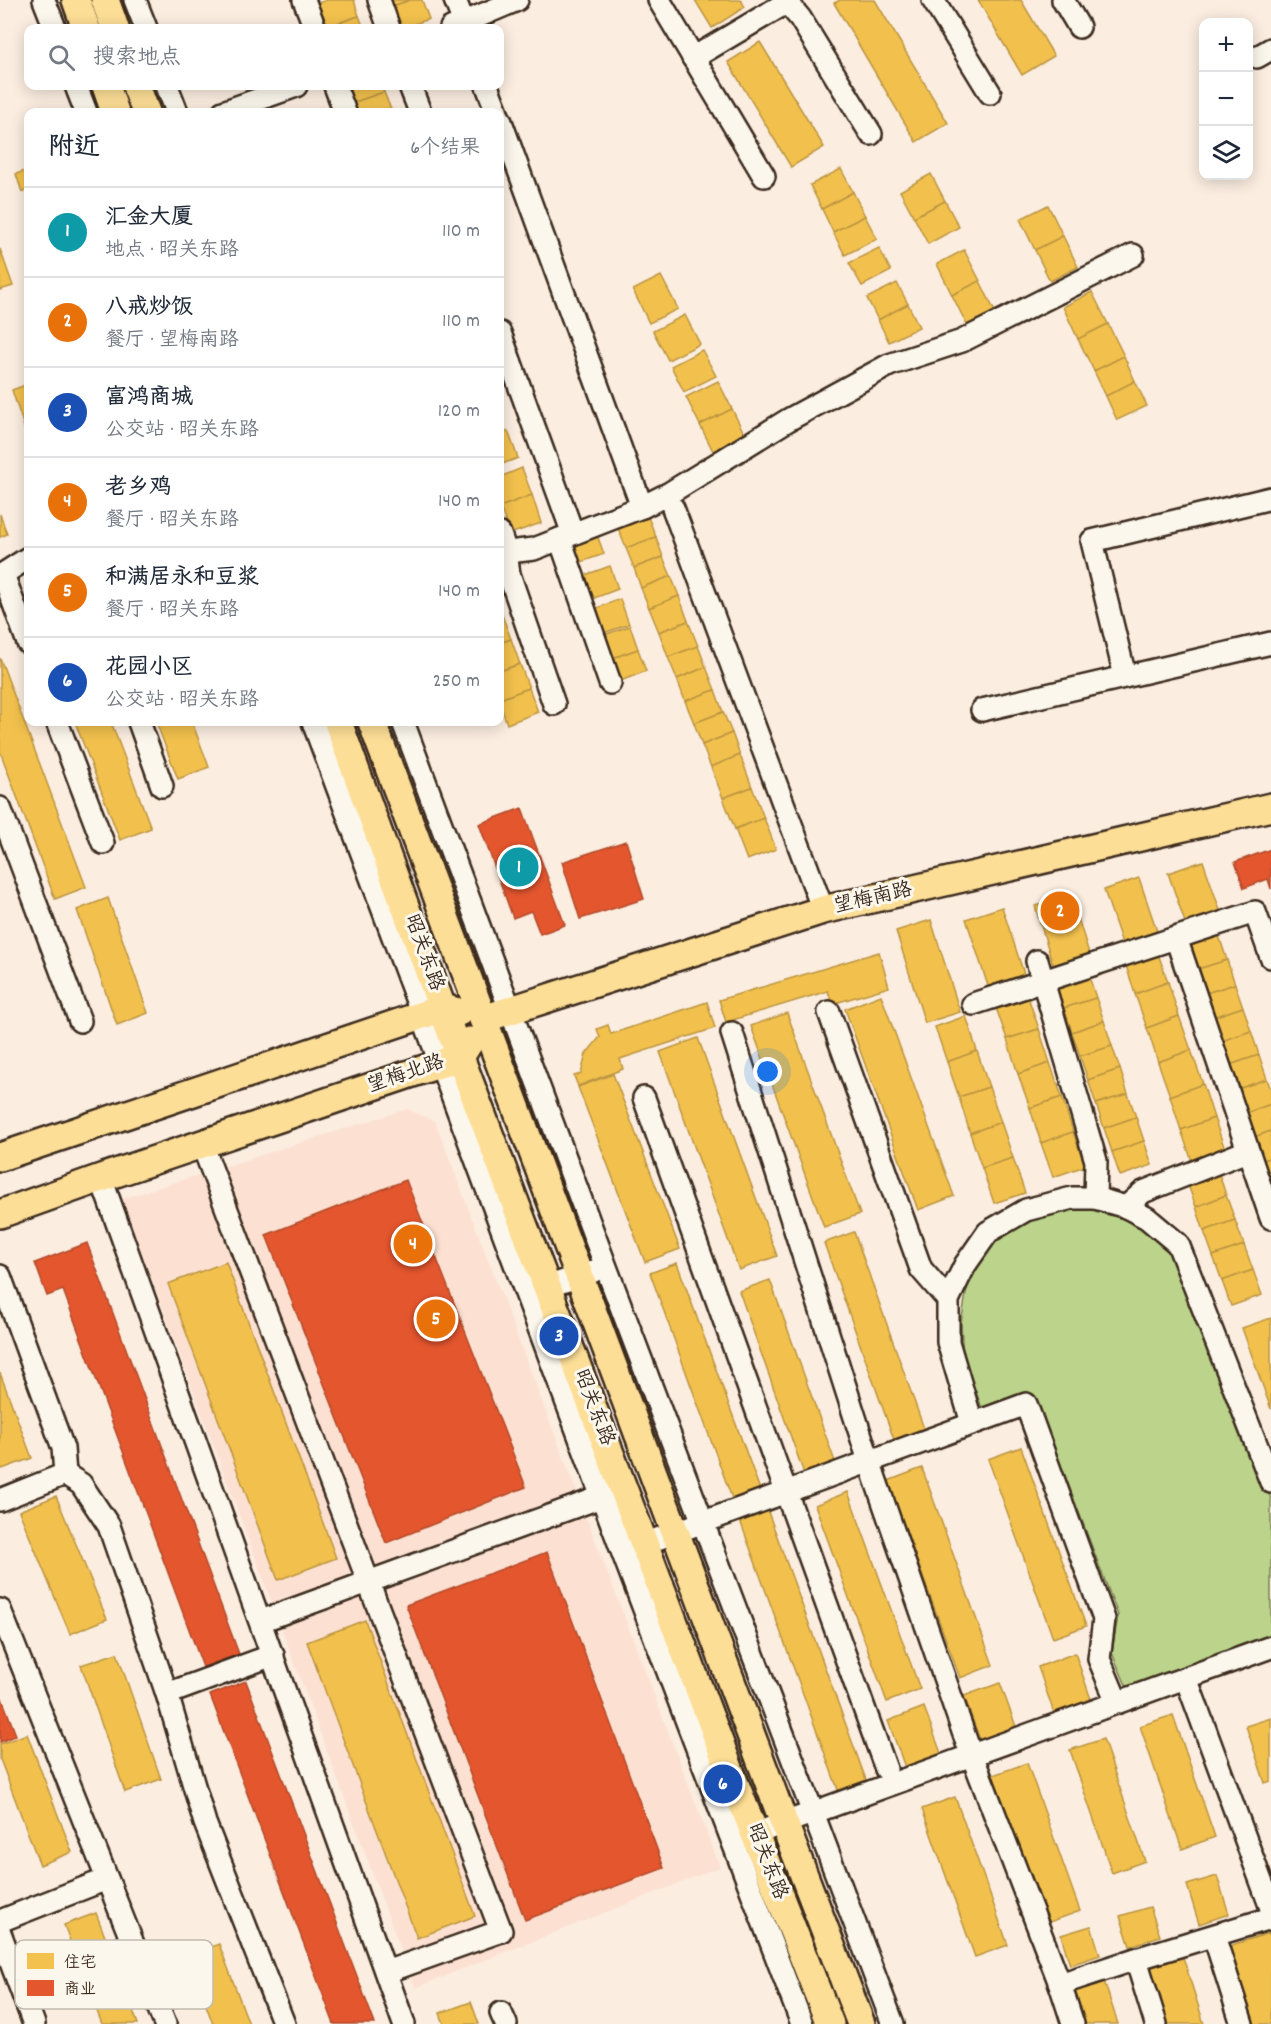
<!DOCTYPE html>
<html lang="zh">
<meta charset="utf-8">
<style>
:root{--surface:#fff;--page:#f2f2f3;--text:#1f2937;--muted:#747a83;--line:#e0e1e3;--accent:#111827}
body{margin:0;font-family:Dekko,"LXGW WenKai TC",sans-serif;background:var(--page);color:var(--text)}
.controls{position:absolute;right:18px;top:18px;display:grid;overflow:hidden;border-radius:12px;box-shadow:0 3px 15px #0003}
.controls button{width:54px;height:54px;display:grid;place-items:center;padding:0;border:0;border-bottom:2px solid var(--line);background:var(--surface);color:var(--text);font:30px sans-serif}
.you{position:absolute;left:768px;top:1072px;width:21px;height:21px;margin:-15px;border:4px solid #fff;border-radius:50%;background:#1a73e8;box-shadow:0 0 0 9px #1a73e833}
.badge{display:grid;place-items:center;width:39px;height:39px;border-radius:50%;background:var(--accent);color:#fff;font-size:20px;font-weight:700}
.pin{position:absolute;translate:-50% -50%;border:3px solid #fff;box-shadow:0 2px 6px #0006}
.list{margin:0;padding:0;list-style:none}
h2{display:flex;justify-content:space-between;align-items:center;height:78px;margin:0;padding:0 24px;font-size:26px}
h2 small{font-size:20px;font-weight:400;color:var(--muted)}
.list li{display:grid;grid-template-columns:39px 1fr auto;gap:18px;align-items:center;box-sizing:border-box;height:90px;padding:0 24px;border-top:2px solid var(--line)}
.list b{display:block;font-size:22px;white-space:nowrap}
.list p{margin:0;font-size:20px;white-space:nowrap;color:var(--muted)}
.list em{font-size:20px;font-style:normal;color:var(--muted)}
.icon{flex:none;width:33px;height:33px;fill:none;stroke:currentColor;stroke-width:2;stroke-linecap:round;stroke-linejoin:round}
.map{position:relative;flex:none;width:1271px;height:2024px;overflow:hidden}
.search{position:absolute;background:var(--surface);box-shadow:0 3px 15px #0003;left:24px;top:24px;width:480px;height:66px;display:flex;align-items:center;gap:15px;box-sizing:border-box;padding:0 21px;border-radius:12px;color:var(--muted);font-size:22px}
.panel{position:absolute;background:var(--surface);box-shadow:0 3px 15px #0003;left:24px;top:108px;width:480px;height:618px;border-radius:12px}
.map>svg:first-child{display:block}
</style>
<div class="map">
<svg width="1271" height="2024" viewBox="0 0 1271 2024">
<rect width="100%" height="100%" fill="#fbede0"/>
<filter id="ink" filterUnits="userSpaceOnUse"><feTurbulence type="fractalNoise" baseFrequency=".0167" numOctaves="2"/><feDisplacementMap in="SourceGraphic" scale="12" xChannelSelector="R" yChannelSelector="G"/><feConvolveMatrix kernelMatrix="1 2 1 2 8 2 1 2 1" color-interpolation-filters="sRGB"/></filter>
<g filter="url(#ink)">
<polygon fill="#fce1d2" points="407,1109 435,1121 720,1867 415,1988 122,1199"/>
<path fill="#bbd38a" stroke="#7b7e54" stroke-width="1.5" d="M 1072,1204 L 1109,1209 L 1146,1225 L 1172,1250 L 1271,1499 L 1271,1637 L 1129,1692 L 1112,1653 L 1118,1615 L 1039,1408 C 1015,1391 1007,1398 982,1408 L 963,1358 L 961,1323 L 969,1276 L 995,1239 L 1028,1218 Z"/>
<g fill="#f2c14e" stroke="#bb9440" stroke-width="1.5">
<polygon points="327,0 354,0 359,16 323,28 315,4"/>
<polygon points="387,0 410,0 390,7"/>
<polygon points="410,0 422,0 429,19 403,28 397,28 390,7"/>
<polygon points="695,0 741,0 745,7 712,28"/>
<polygon points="840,0 875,0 948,123 916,142 834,3"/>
<polygon points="978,0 1021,0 1054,56 1022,75"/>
<polygon points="359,16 364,28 324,28"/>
<polygon points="760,42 824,147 791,167 728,62"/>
<polygon points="346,86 382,86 384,92 352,103"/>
<polygon points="384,92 392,112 356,112 352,103"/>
<polygon points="841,169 853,192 822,209 810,185"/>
<polygon points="28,170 28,190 22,192 16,174"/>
<polygon points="931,174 945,201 914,217 900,191"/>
<polygon points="853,192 865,216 833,232 822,209"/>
<polygon points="945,201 959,227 928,244 914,217"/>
<polygon points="1048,205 1063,236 1035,250 1020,219"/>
<polygon points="865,216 877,239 845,255 833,232"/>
<polygon points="1063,236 1078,267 1050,281 1035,250"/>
<polygon points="879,248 891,271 862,286 849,263"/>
<polygon points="0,249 13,286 0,290"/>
<polygon points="964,250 980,281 952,295 937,264"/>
<polygon points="661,276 678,309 649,323 633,290"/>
<polygon points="980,281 995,312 967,325 952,295"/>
<polygon points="897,283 908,304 878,320 867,298"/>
<polygon points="1092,292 1108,324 1078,339 1063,307"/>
<polygon points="908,304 919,327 889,342 878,320"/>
<polygon points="685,315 700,344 668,360 653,331"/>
<polygon points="1108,324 1124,356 1094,371 1078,339"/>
<polygon points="702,350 716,376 684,392 671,366"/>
<polygon points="1124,356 1135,381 1106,396 1094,371"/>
<polygon points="718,381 732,409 700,425 686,397"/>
<polygon points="1135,381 1147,406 1117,420 1106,396"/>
<polygon points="28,384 28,439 12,390"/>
<polygon points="732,409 746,437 714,453 700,425"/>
<polygon points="508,431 518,458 500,465 500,434"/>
<polygon points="522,468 532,495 500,507 500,477"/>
<polygon points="532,495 541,523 510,534 500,507"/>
<polygon points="646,512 656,537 626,548 616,523"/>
<polygon points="0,514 7,534 0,537"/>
<polygon points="596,532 604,554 578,563 570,542"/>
<polygon points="656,537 663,557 634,568 626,548"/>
<polygon points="663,557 671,576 641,588 634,568"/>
<polygon points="610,566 618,589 589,600 580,577"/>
<polygon points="671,576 679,596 649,608 641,588"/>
<polygon points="679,596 688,621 659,632 649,608"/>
<polygon points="620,599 629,624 601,634 592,610"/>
<polygon points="502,615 511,639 500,643 500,616"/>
<polygon points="688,621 698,646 668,657 659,632"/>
<polygon points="630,626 638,649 610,659 601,636"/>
<polygon points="511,639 520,664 500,671 500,643"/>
<polygon points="698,646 706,667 677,679 668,657"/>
<polygon points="638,649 646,671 618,682 610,659"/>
<polygon points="0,658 86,887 55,899 0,751"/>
<polygon points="520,664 529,688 500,699 500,671"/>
<polygon points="706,667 715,690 685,701 677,679"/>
<polygon points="529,688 538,712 507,724 500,704 500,699"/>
<polygon points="715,690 723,712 694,723 685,701"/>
<polygon points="723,712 732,733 702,745 694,723"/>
<polygon points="75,722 111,722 151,828 120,840"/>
<polygon points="156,722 192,722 209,767 178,779"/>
<polygon points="732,733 740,755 711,767 702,745"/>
<polygon points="740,755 752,787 723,798 711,767"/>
<polygon points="752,787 764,818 735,829 723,798"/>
<polygon points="764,818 776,849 747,860 735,829"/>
<polygon points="1203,861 1222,916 1187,928 1168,873"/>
<polygon points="1139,878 1159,937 1124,949 1104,890"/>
<polygon points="1071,895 1091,960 1055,971 1035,906"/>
<polygon points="108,898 148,1013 117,1025 77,910"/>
<polygon points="1002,907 1026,980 990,992 966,919"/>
<polygon points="931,920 960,1012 925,1023 896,931"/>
<polygon points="1219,936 1227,960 1195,970 1187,947"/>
<polygon points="1156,948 1168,982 1135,994 1124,959"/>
<polygon points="879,952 889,987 832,1004 828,991 726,1022 719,1000"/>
<polygon points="1227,960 1235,984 1203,994 1195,970"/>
<polygon points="1088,973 1096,998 1064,1008 1056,984"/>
<polygon points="1168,982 1179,1016 1147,1028 1135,994"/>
<polygon points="1235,984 1243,1007 1211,1018 1203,994"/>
<polygon points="1027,994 1039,1029 1007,1039 995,1005"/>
<polygon points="881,995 954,1196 918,1210 845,1009"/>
<polygon points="1096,998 1104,1021 1072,1032 1064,1008"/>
<polygon points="707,1002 715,1028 620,1059 623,1069 578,1086 574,1076 581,1074 586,1054 600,1037 597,1029 608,1025 611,1034"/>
<polygon points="1243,1007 1251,1031 1219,1042 1211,1018"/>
<polygon points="787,1013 860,1214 824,1227 751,1026"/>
<polygon points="966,1016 977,1051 947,1062 935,1027"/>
<polygon points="1179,1016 1191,1050 1158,1062 1147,1028"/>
<polygon points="1104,1021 1112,1046 1080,1056 1072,1032"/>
<polygon points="1039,1029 1050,1063 1018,1074 1007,1039"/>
<polygon points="1251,1031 1259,1055 1227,1066 1219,1042"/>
<polygon points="698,1038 777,1256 739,1270 660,1052"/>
<polygon points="1112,1046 1120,1069 1088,1080 1080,1056"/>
<polygon points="1191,1050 1203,1084 1170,1096 1158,1062"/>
<polygon points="977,1051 989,1087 959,1097 947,1062"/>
<polygon points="1259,1055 1267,1079 1235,1090 1227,1066"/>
<polygon points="1050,1063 1062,1097 1030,1108 1018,1074"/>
<polygon points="1120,1069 1128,1094 1096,1104 1088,1080"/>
<polygon points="613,1074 680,1249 645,1262 578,1087"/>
<polygon points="1267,1079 1271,1090 1271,1104 1243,1114 1235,1090"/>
<polygon points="1203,1084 1214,1118 1181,1130 1170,1096"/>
<polygon points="989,1087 1001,1122 970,1133 959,1097"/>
<polygon points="1128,1094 1136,1117 1104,1128 1096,1104"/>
<polygon points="1062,1097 1073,1132 1041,1143 1030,1108"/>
<polygon points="1271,1104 1271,1131 1251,1138 1243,1114"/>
<polygon points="1136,1117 1144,1141 1112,1152 1104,1128"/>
<polygon points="1214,1118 1226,1152 1193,1164 1181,1130"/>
<polygon points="1001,1122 1013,1158 982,1168 970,1133"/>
<polygon points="1271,1131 1271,1157 1259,1162 1251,1138"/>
<polygon points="1073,1132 1085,1166 1053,1177 1041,1143"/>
<polygon points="1144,1141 1152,1165 1120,1176 1112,1152"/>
<polygon points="1271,1157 1271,1184 1267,1185 1259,1162"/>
<polygon points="1013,1158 1025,1193 994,1203 982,1168"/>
<polygon points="1218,1171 1226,1195 1196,1207 1187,1182"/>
<polygon points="405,1182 525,1485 486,1500 467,1452 450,1459 443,1440 460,1434 425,1345 407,1352 398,1332 415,1325 380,1238 363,1245 356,1226 374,1219 366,1198"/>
<polygon points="1226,1195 1235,1220 1204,1231 1196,1207"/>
<polygon points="1235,1220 1244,1245 1213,1256 1204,1231"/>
<polygon points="854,1232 927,1437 897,1448 824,1243"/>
<polygon points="1244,1245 1253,1270 1222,1281 1213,1256"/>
<polygon points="226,1262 336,1558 278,1580 168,1284"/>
<polygon points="677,1263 869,1788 841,1798 650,1273"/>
<polygon points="1253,1270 1262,1295 1231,1306 1222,1281"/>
<polygon points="770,1280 838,1470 807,1482 739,1291"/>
<polygon points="1271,1318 1271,1409 1242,1328"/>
<polygon points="0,1373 32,1458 2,1469 0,1465"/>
<polygon points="1021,1447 1086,1626 1053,1638 988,1459"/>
<polygon points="922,1468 993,1665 960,1678 888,1481"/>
<polygon points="848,1492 920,1689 887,1702 815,1505"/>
<polygon points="56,1496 107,1619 70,1634 19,1511"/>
<polygon points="547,1558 660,1863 622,1877 603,1829 586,1835 580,1817 596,1810 563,1721 545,1728 537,1707 553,1701 520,1613 504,1619 497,1601 515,1593 508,1573"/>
<polygon points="365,1620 475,1916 417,1938 307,1642"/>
<polygon points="117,1653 161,1779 125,1792 81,1665"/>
<polygon points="1075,1653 1093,1705 1056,1719 1038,1667"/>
<polygon points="1000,1683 1018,1732 982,1745 964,1696"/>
<polygon points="924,1707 942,1756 906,1770 888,1721"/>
<polygon points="1173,1715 1215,1837 1182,1849 1140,1726"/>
<polygon points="1271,1718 1271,1781 1265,1783 1246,1726"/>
<polygon points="27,1734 72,1852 40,1865 0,1759 0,1744"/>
<polygon points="1103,1739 1145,1861 1112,1873 1070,1750"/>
<polygon points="1027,1763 1080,1911 1047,1923 993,1775"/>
<polygon points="955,1797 1008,1945 975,1957 922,1809"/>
<polygon points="1217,1876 1229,1914 1199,1924 1187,1885"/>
<polygon points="1150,1907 1160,1936 1130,1946 1120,1916"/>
<polygon points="96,1913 138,2024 102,2024 64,1925"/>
<polygon points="1091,1926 1100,1955 1070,1965 1061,1935"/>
<polygon points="1269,1933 1271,1938 1271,2024 1254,2024 1229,1946"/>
<polygon points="219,1944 249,2024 213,2024 188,1956"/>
<polygon points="1182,1954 1204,2024 1166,2024 1147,1965"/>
<polygon points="1104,1981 1118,2024 1080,2024 1070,1993"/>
<polygon points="471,2002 479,2024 444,2024 440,2013"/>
</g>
<g fill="#e4572e" stroke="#b14a29" stroke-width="1.5">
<polygon points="522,808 565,925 540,934 531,911 513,918 479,824"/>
<polygon points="626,841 644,899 580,919 562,862"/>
<polygon points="1271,849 1271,889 1268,879 1244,888 1235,862"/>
<polygon points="406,1180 526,1487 386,1543 266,1235"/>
<polygon points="87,1243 239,1654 203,1667 63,1290 47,1296 35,1263"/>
<polygon points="547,1552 664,1868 525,1920 406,1605"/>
<polygon points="246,1681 375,2024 334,2024 210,1695"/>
<polygon points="0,1693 16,1735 0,1742"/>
</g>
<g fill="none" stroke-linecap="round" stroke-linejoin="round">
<defs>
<g id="minor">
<polyline points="44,0 55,28"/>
<polyline points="135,0 146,28"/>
<polyline points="304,0 315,28"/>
<polyline points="379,0 389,28"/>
<polyline points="455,0 466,28"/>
<polyline points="659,0 764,176"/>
<polyline points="785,0 800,18 871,134"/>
<polyline points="933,0 990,93"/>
<polyline points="1063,0 1079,27"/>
<polyline points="451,28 517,0"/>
<polyline points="1257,57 1271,49"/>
<polyline points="693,58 791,0"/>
<polyline points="76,86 86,112"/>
<polyline points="167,86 177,112"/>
<polyline points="335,86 345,112"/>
<polyline points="410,86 420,112"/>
<polyline points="487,86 497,112"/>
<polyline points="223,112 296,86"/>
<polyline points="500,119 642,507"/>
<polyline points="500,333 573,534"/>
<polyline points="673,508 823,910"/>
<polyline points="500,534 506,552 509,574 554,704"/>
<polyline points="560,539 610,683"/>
<polyline points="500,553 534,549 642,507 668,494 788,420 889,365 962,341 1133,255"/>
<polyline points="3,574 28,643"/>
<polyline points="0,576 28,558"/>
<polyline points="1125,676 1092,541 1271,498"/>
<polyline points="982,710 1271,643"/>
<polyline points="57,722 103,843"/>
<polyline points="139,722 162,786"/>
<polyline points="313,722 622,1551 802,2024"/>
<polyline points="403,722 606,1267 893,2024"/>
<polyline points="0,808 80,1021"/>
<polyline points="1176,938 1271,1218"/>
<polyline points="1037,961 1096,1161 1095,1198"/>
<polyline points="973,1004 1255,912 1271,957"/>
<polyline points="829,1012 921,1269 948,1300"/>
<polyline points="732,1033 869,1461 967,1743"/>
<polyline points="644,1098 886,1769"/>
<polyline points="202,1144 501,1931 386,1972"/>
<polyline points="101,1178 404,2024"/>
<polyline points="1126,1207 1143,1192 1247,1151"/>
<polyline points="0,1276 63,1448 65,1474 0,1500"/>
<polyline points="532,1292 594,1271"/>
<polyline points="972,1423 948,1342 948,1300 965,1265 988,1232 1026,1210 1072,1198 1095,1198 1126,1207 1147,1218 1178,1244 1271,1482"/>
<polyline points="65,1474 81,1484 109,1526 167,1694 205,1823 284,2024"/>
<polyline points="630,1549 1026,1404 1104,1619 1099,1659 1117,1702"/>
<polyline points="0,1610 165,2024"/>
<polyline points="261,1621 615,1492"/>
<polyline points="1186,1678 1271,1908"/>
<polyline points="167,1694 273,1655"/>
<polyline points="972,1755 1060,1984 1073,2024"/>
<polyline points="740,1839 1271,1647"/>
<polyline points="0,1921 107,1879"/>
<polyline points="0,1933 34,2024"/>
<polyline points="1214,1936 1242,2024"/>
<polyline points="1136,1959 1156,2024"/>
<polyline points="1060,1984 1136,1959 1271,1918"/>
<polyline points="501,2013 506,2024"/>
</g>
<g id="major">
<polyline points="76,0 86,28"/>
<polyline points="105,0 115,28"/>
<polyline points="106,86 115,112"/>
<polyline points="136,86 146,112"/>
<polyline points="338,722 460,1057 735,1784 830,2024"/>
<polyline points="372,722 784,1823 861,2024"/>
<polyline points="483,1019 823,910 1271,807"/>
<polyline points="0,1157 443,1008 459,1012"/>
<polyline points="0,1214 101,1178 460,1057 470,1041"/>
</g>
</defs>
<use href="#minor" stroke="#3b2a1e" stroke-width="26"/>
<use href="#major" stroke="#3b2a1e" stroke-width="32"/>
<use href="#minor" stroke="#fbf7ec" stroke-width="21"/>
<use href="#major" stroke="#fdde96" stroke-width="27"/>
</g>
</g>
<g text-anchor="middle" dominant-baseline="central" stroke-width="6" stroke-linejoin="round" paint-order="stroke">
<g font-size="20" fill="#3b2a1e" stroke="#fbf7ec">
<text transform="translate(873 899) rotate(-13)">望梅南路</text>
<text transform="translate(423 953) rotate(70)">昭关东路</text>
<text transform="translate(406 1075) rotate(-19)">望梅北路</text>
<text transform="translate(593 1408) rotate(69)">昭关东路</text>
<text transform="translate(766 1862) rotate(69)">昭关东路</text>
</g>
</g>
<rect x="15" y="1940" width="198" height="69" rx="9" fill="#fbf7ec" stroke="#c1baae" stroke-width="1.5"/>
<rect x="27" y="1953" width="27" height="16" fill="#f2c14e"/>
<rect x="27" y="1980" width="27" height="16" fill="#e4572e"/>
<g font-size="16" fill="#3b2a1e">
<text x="64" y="1967">住宅</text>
<text x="64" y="1994">商业</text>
</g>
</svg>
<div class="controls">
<button>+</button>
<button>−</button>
<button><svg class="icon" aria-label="layers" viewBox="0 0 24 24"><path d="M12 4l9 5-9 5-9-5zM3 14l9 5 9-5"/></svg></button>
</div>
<div class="you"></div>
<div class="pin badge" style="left:519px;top:867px;background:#0f9aa8">1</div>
<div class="pin badge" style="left:1060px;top:911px;background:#e8710a">2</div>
<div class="pin badge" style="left:559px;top:1336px;background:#1a4fb4">3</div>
<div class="pin badge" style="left:413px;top:1244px;background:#e8710a">4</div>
<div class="pin badge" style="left:436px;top:1319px;background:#e8710a">5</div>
<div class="pin badge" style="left:723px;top:1784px;background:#1a4fb4">6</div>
<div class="search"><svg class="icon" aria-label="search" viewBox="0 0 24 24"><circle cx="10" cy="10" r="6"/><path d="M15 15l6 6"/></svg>搜索地点</div>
<section class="panel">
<h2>附近<small>6个结果</small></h2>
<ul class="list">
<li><span class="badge" style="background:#0f9aa8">1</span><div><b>汇金大厦</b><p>地点 · 昭关东路</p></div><em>110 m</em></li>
<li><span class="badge" style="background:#e8710a">2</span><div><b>八戒炒饭</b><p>餐厅 · 望梅南路</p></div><em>110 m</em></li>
<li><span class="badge" style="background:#1a4fb4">3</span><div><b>富鸿商城</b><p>公交站 · 昭关东路</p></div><em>120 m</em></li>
<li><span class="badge" style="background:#e8710a">4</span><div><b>老乡鸡</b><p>餐厅 · 昭关东路</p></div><em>140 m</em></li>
<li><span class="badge" style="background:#e8710a">5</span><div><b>和满居永和豆浆</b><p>餐厅 · 昭关东路</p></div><em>140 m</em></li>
<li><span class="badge" style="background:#1a4fb4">6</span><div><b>花园小区</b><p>公交站 · 昭关东路</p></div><em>250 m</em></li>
</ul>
</section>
</div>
